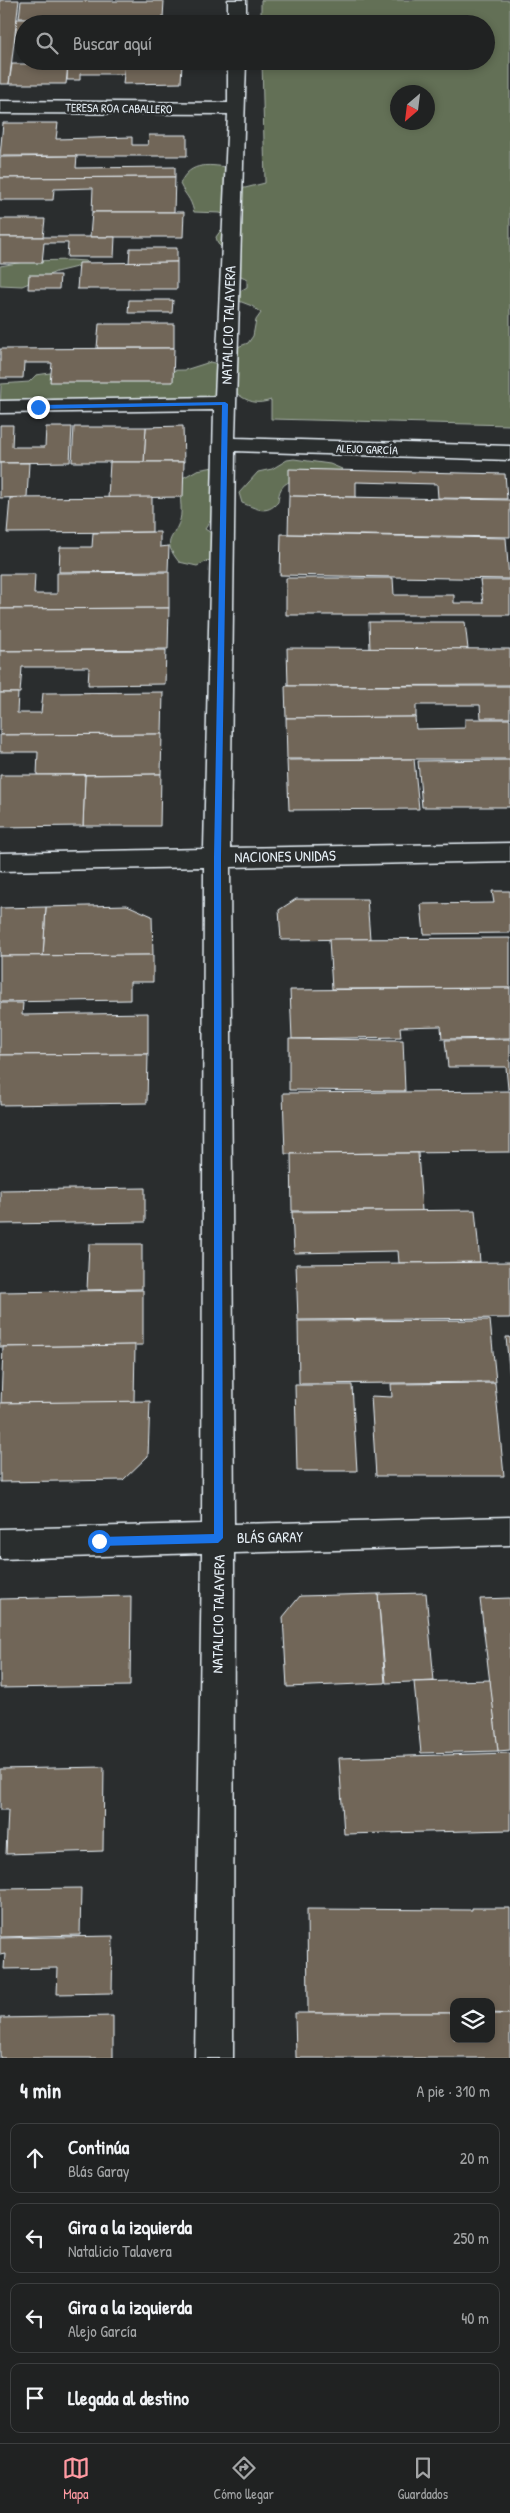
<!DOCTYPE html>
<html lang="es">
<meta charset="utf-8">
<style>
:root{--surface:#202222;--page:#282a2a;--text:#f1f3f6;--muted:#a2a4a5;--line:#3d3f40;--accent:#ff9aa2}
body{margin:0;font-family:"Patrick Hand",sans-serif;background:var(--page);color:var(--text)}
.controls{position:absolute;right:15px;bottom:15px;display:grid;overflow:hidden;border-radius:10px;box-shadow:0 2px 8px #0003}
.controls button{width:45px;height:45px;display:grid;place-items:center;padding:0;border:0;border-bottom:1px solid var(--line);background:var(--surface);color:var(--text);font:25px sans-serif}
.compass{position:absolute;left:390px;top:85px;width:45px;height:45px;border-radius:50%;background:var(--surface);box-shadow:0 2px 8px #0003;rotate:208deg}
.stop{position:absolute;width:15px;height:15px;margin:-11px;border:4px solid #1a73e8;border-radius:50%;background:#fff}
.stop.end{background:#1a73e8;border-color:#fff;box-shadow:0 1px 5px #0008}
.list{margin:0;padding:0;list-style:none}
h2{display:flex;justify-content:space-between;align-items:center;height:65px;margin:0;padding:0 20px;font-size:21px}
h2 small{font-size:16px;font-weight:400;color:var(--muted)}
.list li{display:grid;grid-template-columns:32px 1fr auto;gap:15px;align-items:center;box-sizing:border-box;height:70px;margin:0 10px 10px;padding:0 10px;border:1px solid var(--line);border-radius:10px}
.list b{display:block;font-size:19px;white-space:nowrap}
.list p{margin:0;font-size:16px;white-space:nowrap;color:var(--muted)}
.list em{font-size:16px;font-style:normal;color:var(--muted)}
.icon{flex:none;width:28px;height:28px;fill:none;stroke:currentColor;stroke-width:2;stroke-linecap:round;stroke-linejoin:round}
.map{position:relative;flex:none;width:510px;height:2058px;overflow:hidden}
.search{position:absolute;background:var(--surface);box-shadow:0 2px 8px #0003;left:15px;right:15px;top:15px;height:55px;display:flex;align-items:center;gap:12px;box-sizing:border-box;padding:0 18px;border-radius:28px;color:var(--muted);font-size:19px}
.sheet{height:385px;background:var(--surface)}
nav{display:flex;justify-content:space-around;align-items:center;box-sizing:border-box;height:70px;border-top:1px solid var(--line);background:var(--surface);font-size:14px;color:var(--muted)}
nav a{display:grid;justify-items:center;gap:2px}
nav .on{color:var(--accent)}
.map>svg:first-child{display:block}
</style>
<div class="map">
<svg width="510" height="2058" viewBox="0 0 510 2058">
<rect width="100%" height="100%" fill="#2a2d2e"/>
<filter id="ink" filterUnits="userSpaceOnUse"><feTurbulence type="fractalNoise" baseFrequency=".02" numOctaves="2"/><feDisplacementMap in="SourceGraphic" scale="10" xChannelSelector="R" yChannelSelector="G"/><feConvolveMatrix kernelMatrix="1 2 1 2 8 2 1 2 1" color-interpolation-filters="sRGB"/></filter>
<g filter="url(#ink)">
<g fill="#636f56" stroke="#a6b0a7" fill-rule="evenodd">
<path d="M 261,0 L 510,0 L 510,425 L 271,419 L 271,400 C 257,405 248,402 236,393 L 216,398 L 57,409 L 29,414 L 0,410 L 1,384 L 29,382 L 36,375 L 50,373 L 185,370 L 210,362 L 222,365 L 235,348 L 248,343 L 253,336 L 256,320 L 261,313 L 252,306 L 239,301 L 237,293 L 247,287 L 247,279 L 237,274 L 233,258 L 218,244 L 216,237 L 221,230 L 230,224 L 232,217 L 220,213 L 194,212 C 190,196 186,197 180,184 C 190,160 211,165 233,168 L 231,188 L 245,188 L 265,183 L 262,61 L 486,61 L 486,24 L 261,24 ZM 398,92 L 428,92 L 428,122 L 398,122 Z"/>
<polygon points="71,260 85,261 89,264 56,272 22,286 0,285 0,266 29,261"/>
<path d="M 294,459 L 330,464 L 342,469 L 335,477 L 291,481 C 281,485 279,491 278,502 C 266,516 256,508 242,503 L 239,493 L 258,472 L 272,469 L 287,460 Z"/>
<path d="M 214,467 L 223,502 L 205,529 L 222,540 L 218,556 L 197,566 L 179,562 C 161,539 173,541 180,520 C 183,510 179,491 179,480 L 197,470 Z"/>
</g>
<g fill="#716658" stroke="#e8f1f8">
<polygon points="0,0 19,0 9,84 0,84"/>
<polygon points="21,1 164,1 163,18 19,18"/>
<polygon points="189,18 189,24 24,24 24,41 15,41 17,19"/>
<rect x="100" y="61" width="47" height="2"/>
<polygon points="100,63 125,63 124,74 80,74 80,80 67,80 68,64"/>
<polygon points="125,63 182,63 181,83 123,84"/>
<polygon points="12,64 68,64 66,84 9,84"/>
<polygon points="3,123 58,123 56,139 132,137 132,145 148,145 149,135 187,135 187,156 0,156"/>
<polygon points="77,156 76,168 175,167 175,177 0,178 0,157"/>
<polygon points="175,177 174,212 92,212 93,188 54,189 53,200 0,200 0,178"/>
<polygon points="92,212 184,212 183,237 90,237"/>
<polygon points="0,219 45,219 43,237 0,237"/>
<polygon points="0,237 115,237 114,257 67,257 68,243 44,243 42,263 0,263"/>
<polygon points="130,248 177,248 177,262 129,263"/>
<polygon points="177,262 177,289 77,289 79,263"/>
<polygon points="29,275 60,275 59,289 28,289"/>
<polygon points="129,300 173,300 172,313 128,313"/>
<polygon points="99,324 174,324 174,348 97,348"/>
<polygon points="174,348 173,382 50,382 52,363 24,363 23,378 0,378 0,349"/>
<polygon points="0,425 13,425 12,447 45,447 46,427 72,427 70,462 0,463"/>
<polygon points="183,426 184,462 144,462 146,427"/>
<polygon points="74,427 146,427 144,462 72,462"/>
<polygon points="110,462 184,462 183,497 108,498"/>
<polygon points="0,463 29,463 27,497 0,498"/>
<polygon points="289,469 505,474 507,499 438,498 437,484 356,482 356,497 289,496"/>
<polygon points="289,496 510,500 510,537 288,534"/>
<polygon points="152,497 152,532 7,533 10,498"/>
<polygon points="160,532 160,547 169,546 168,571 59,572 60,547 92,547 93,533"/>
<polygon points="281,534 506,538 509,579 280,575"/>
<polygon points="169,572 169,608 0,609 0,574 35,574 34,594 57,594 57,573"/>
<polygon points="286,578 393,578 394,595 454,595 454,603 483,603 480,580 510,580 510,615 286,615"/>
<polygon points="169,608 168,649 0,651 0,609"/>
<polygon points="369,622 465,622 468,649 370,649"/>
<polygon points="287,648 510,649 510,685 288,686"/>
<polygon points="166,650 165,684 88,685 89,667 22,667 20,693 0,693 0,651"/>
<polygon points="285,686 510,686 510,718 481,718 480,705 416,705 416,717 286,718"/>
<polygon points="163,692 162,734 0,735 0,693 18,693 17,713 41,713 43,693"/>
<polygon points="415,717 416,729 465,728 465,719 510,719 510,759 287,759 286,718"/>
<polygon points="162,734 161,774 37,775 38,752 0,752 0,735"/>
<polygon points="414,759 419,809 289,810 287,760"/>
<polygon points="510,760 510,807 422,807 418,761"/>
<polygon points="161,774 160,826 83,826 85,775"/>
<polygon points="0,775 85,775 83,826 0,827"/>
<polygon points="492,891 510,891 510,933 424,934 421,904 494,903"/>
<polygon points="296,899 367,899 370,939 281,940 279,910"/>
<polygon points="127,905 152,916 153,955 43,956 46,907"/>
<polygon points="46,907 43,956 0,956 0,908"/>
<polygon points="510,938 510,988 332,989 329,939"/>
<polygon points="153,955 153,982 130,982 130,1000 0,1002 0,956"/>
<polygon points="510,988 510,1038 442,1039 441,1026 400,1027 401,1037 292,1039 290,990"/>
<polygon points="0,1003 23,1003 22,1015 148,1013 148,1054 0,1055"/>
<polygon points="289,1039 403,1040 405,1091 289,1090"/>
<polygon points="510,1039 510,1089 508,1089 506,1067 448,1067 445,1040"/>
<polygon points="148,1054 147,1103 0,1105 0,1055"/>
<polygon points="510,1091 510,1152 285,1154 283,1093"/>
<polygon points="418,1153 422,1211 292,1211 291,1154"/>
<polygon points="145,1188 145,1222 0,1224 0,1190"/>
<polygon points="475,1210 480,1262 399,1263 398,1251 294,1253 292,1212"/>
<polygon points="89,1244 142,1244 142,1289 87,1290"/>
<polygon points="510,1262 510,1318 298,1320 296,1264"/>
<polygon points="143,1290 143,1345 0,1347 0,1292"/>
<polygon points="490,1320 496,1382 299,1384 298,1321"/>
<polygon points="506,1337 510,1337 510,1379"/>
<polygon points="135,1345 134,1402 1,1403 3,1347"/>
<polygon points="495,1383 504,1476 376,1476 371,1396 392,1397 391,1384"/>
<polygon points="295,1385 352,1385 357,1471 297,1471"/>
<polygon points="150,1401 148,1456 123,1480 0,1482 0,1403"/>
<polygon points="426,1593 434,1681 386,1683 378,1594"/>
<polygon points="378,1594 385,1683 287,1687 283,1617 300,1596"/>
<polygon points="131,1596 130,1686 0,1688 0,1599"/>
<polygon points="510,1598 510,1750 498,1751 480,1599"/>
<polygon points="490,1680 498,1751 421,1753 414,1682"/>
<polygon points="510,1753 510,1830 344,1834 339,1758"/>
<polygon points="104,1767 103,1851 6,1854 8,1810 0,1810 0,1769"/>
<polygon points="81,1888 80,1935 0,1937 0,1889"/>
<polygon points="472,1908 510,1908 510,2014 491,2013 491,2002 454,2002 454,2013 308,2013 307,1909 472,1910"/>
<polygon points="113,1936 112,1993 57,1994 58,1968 4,1969 5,1954 0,1955 0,1938"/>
<polygon points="295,2013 454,2013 454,2039 491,2039 491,2014 510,2014 510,2058 296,2058"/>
<polygon points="113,2016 113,2058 0,2058 0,2018"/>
</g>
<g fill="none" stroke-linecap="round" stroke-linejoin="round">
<defs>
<g id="minor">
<rect x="228" y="0" width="18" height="24"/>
<polygon points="228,61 246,61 235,438 510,446 510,460 235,451 230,848 510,843 510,861 230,867 234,1524 510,1517 510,1545 234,1553 233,2058 195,2058 202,1553 0,1559 0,1529 202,1524 204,867 0,871 0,853 204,849 214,410 0,413 0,401 215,397 228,114 0,113 0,101 228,103"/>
</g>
</defs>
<use href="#minor" stroke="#e8f1f8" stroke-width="3"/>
<use href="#minor" fill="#2a2d2e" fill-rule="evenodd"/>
</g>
</g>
<polygon fill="#1a73e8" points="225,402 228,404 221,857 223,1538 218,1543 99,1546 94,1541 99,1537 214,1534 214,857 222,405 38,409 34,407 38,405"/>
<g text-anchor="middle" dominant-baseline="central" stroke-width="5" stroke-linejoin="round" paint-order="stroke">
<g font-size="12" fill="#e8f1f8" stroke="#2a2d2e">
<text transform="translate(119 108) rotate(1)">TERESA ROA CABALLERO</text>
<text transform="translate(367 449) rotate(2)">ALEJO GARCÍA</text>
</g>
<g font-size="15" fill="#e8f1f8" stroke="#2a2d2e">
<text transform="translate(228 325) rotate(-88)">NATALICIO TALAVERA</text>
<text transform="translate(285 856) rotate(-1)">NACIONES UNIDAS</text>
<text transform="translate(270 1537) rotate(-1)">BLÁS GARAY</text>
<text transform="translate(218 1614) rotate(-89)">NATALICIO TALAVERA</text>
</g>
</g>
</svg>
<div class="controls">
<button><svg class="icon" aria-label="layers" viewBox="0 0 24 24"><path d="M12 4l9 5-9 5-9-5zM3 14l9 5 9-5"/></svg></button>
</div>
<svg class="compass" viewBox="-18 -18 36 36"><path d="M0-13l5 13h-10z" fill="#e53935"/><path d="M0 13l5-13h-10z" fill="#a2a4a5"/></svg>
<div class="stop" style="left:99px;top:1541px"></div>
<div class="stop end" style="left:38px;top:407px"></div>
<div class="search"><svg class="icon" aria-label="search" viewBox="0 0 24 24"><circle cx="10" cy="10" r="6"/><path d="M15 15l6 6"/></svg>Buscar aquí</div>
</div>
<section class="sheet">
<h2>4 min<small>A pie · 310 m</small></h2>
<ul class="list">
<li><svg class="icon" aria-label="ahead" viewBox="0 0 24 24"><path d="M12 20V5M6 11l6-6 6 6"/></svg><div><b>Continúa</b><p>Blás Garay</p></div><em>20 m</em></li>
<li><svg class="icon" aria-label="left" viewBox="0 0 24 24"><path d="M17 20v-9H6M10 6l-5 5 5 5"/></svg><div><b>Gira a la izquierda</b><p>Natalicio Talavera</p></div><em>250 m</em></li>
<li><svg class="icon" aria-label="left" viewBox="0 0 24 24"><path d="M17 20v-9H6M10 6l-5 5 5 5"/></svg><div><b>Gira a la izquierda</b><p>Alejo García</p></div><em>40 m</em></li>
<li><svg class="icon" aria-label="arrive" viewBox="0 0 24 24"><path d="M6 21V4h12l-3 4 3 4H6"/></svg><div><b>Llegada al destino</b></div></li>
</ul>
</section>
<nav>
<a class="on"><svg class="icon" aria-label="map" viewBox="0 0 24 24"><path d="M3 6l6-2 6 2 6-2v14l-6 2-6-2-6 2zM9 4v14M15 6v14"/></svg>Mapa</a>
<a><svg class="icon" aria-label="directions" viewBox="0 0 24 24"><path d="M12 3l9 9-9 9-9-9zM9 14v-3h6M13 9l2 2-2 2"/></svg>Cómo llegar</a>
<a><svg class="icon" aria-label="saved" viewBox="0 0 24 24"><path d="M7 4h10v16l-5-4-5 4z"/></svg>Guardados</a>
</nav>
